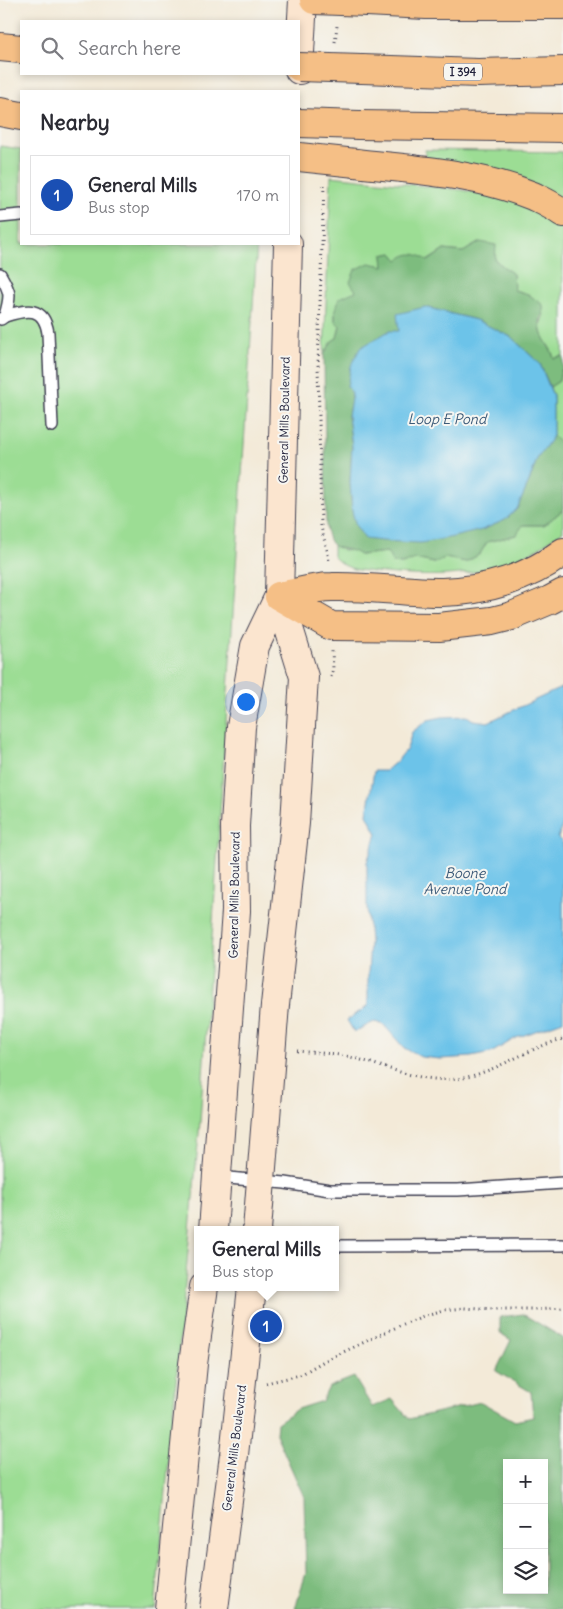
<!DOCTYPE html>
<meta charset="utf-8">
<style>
:root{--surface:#fff;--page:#f2f2f3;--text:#2b2b33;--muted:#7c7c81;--line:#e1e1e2;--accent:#b5179e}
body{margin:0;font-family:Delius,sans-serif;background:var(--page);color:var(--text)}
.controls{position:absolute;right:15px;bottom:15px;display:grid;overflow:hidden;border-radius:0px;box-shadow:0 2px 8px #0003}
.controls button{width:45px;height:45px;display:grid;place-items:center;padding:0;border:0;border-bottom:1px solid var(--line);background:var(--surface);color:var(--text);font:25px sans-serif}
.you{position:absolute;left:245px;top:701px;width:18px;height:18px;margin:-12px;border:4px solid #fff;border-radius:50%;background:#1a73e8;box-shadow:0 0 0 8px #1a73e833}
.badge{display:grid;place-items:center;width:32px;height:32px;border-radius:50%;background:var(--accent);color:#fff;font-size:16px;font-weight:700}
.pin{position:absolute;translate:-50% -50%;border:2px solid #fff;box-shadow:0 1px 5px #0006}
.popup{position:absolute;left:194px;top:1226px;width:145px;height:65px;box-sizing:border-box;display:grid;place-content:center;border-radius:0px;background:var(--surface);filter:drop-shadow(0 1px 4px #0005);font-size:16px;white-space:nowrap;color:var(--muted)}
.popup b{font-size:19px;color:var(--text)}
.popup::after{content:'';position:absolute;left:50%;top:100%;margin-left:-10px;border:10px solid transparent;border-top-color:var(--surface)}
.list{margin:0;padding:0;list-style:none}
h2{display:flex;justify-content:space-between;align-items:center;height:65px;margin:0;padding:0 20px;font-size:21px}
h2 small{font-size:16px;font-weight:400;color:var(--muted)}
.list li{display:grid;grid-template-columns:32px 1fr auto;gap:15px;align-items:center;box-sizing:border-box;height:80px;margin:0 10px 10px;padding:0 10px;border:1px solid var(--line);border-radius:0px}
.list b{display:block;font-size:19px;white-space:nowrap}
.list p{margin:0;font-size:16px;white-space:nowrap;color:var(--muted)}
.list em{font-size:16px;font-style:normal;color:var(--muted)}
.icon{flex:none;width:28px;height:28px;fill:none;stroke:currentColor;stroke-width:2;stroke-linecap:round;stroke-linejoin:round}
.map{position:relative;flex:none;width:563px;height:1609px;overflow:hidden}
.search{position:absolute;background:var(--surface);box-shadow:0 2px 8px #0003;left:20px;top:20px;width:280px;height:55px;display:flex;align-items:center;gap:12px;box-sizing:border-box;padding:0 18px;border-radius:0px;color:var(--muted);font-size:19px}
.panel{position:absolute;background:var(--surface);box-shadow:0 2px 8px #0003;left:20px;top:90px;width:280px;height:155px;border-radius:0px}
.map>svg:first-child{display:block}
</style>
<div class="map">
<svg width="563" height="1609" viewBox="0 0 563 1609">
<rect width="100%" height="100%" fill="#f6f6f2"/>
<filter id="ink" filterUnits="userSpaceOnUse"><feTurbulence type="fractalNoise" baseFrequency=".02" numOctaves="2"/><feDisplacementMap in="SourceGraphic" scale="10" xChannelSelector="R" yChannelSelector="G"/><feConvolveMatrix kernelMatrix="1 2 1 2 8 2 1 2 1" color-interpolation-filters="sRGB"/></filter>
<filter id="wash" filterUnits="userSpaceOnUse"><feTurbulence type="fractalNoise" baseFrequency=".0096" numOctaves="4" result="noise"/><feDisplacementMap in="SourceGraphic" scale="20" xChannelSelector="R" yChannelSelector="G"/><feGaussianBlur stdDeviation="1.12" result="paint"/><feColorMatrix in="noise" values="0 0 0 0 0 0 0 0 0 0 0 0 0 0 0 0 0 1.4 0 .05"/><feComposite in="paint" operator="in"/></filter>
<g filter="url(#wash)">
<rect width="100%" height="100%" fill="#f3ead8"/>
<g fill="#9cdd94" stroke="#5f8068">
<polygon points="0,146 21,149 21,244 257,244 200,1122 155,1609 0,1609"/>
<polygon points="425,150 563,152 563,200 425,159"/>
<path d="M 331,176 L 462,190 L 511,199 L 557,223 L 563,228 L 563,356 L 554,358 C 549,339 534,337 544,314 L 528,294 L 514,290 L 513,274 L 495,260 L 480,242 L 463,252 L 444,250 L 427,261 L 398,261 L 392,253 L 383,255 L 384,266 L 335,313 L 335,321 L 340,326 L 337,338 L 332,341 L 324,355 Z"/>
<polygon points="561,370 563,370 563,446 553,436 553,396 550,387 559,381"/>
<path d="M 563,510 L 563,531 C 544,545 523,559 500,566 C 454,580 406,576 359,570 C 348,568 340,564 333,556 L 333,545 L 343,550 L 353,550 L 360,555 L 388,552 L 394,563 L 402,564 L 415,559 L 434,563 L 445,558 L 466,562 L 480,554 L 487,542 L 516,535 L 523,525 L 544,525 Z"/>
</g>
<g fill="#7dbc7e" stroke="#506f5c" fill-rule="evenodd">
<path d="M 480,242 L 496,245 L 495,260 L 513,274 L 514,290 L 528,294 L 543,305 C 544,316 540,316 540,324 C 539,336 551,347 554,358 L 563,356 L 563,370 L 561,370 L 559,381 L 550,387 L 540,364 L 511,337 L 476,320 L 425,307 L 399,331 L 352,393 L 348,416 L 352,446 L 350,482 L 352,511 L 482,530 L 505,520 L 517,509 L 529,482 L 537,459 L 553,436 L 563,446 L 563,510 L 544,525 L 523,525 L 516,535 L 487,542 L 480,554 L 466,562 L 445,558 L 434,563 L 415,559 L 402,564 L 393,563 L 387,552 L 360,555 C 343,543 329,557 326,526 L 324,355 L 332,341 L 337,338 L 340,326 L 335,321 L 335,313 L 339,298 L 356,291 L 350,282 L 355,270 L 369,263 L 384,266 L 383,255 L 392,253 L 398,260 C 408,252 417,252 428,261 L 444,250 L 463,252 Z"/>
<path d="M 523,1314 L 563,1338 L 563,1609 L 295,1609 L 306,1573 L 304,1497 L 276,1434 L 277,1423 L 297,1409 L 322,1401 L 329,1387 L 354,1377 L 372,1407 L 392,1399 L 409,1419 L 481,1402 L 515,1421 L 533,1417 L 531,1392 L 496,1371 L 511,1340 L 500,1333 L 500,1317 ZM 507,1463 L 544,1463 L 544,1590 L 507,1590 Z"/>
</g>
<g fill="#6cc3e9" stroke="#477292">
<polygon points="425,307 476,320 511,337 540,364 553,396 553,436 537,459 529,482 517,509 505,520 482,530 453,537 421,543 382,541 365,539 356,526 352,511 350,482 352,446 348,416 352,393 347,386 351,366 360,348 389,331 399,331 397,314"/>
<polygon points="563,687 563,824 558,838 563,843 563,1021 516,1038 491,1053 471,1057 441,1059 421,1057 404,1048 383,1024 374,1022 354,1032 347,1020 368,1006 368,975 370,941 367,908 367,862 377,834 367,814 374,771 385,771 396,762 407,749 412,732 428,720 442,717 467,716 473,720 488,722"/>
</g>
</g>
<g filter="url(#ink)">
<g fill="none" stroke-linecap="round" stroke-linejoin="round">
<defs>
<g id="lane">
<polyline points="0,217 21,215"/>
<path d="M 0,274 C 11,293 11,295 5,316 L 1,319"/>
<path d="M 5,316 C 27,309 44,306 48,333 L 52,426"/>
<polyline points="217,1177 285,1183 330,1190 458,1190 563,1183"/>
<polyline points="335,1246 563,1245"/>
</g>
<g id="secondary">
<polyline points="299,70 303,0"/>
<polyline points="213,1230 236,911 235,826 241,727 255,646 279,596"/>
<polyline points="257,1230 275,1005 295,823 304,677 279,596 288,244"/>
<polyline points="169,1609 193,1364 204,1287"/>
<polyline points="214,1609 234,1455 252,1287"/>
</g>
<g id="highway">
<polyline points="367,2 426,5 563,5"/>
<polyline points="0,47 21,49"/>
<polyline points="362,69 478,73 563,71"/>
<polyline points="0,112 21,116"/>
<polyline points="359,125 563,128"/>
<path d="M 356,163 C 416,170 477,173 533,196 C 543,201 554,206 563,213"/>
<polyline points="279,596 331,626 439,627 492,621 512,616 550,600 563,593"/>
<path d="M 279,596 C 296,593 315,587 332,587 C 369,586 405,592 442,592 C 485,591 529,578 563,552"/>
</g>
</defs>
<use href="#lane" stroke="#414053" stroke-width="14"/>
<use href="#secondary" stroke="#414053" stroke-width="30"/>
<use href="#highway" stroke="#414053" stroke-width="30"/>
<g stroke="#414053" stroke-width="3" stroke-dasharray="1 4" stroke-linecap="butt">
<polyline points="335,42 337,26"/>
<path d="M 324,185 L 318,363 L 321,526 C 323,538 328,549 329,562"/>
<polyline points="331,677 333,668 332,651"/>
<path d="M 297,1051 C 315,1053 336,1053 354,1058 C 388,1067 426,1085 463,1078 C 498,1071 528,1048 563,1039"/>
<polyline points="266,1383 300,1375 324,1361 401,1325 426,1315 444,1310 465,1308 493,1310 535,1310 563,1308"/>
</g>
<use href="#lane" stroke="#fff" stroke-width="11"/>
<use href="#secondary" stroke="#fbe5cf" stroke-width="28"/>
<use href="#highway" stroke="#f5bf86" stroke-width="28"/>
<defs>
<g id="highway-bridge">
<polyline points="314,0 367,2"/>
<polyline points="299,67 362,69"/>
<polyline points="299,123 359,125"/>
<polyline points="299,157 356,163"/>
</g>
</defs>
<use href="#highway-bridge" stroke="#414053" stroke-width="30" stroke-linecap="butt"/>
<use href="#highway-bridge" stroke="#f5bf86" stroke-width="28"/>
</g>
</g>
<g text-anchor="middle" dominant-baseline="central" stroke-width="4" stroke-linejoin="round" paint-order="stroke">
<rect fill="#f6f6f2" stroke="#626272" stroke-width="1" x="444" y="63.5" width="38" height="17" rx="4"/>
<g font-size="11" font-weight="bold" fill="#22223b">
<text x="463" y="72">I 394</text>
</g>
<g font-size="12" fill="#22223b" stroke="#f6f6f2">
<text transform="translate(284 420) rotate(-89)">General Mills Boulevard</text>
<text transform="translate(234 895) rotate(-89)">General Mills Boulevard</text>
<text transform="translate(234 1448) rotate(-83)">General Mills Boulevard</text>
</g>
<g font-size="14" font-style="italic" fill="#3c5a78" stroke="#f6f6f2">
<text x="447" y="419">Loop E Pond</text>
<text x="465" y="873">Boone<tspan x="465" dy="16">Avenue Pond</tspan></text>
</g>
</g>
</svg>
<div class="controls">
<button>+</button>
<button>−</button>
<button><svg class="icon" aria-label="layers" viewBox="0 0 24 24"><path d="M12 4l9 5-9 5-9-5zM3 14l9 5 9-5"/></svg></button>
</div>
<div class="you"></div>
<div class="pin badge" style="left:266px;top:1326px;background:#1a4fb4">1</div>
<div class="popup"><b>General Mills</b>Bus stop</div>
<div class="search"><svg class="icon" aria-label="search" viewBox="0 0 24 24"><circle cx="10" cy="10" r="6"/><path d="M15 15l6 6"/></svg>Search here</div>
<section class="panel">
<h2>Nearby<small></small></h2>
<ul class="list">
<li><span class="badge" style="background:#1a4fb4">1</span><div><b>General Mills</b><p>Bus stop</p></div><em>170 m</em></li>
</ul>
</section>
</div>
